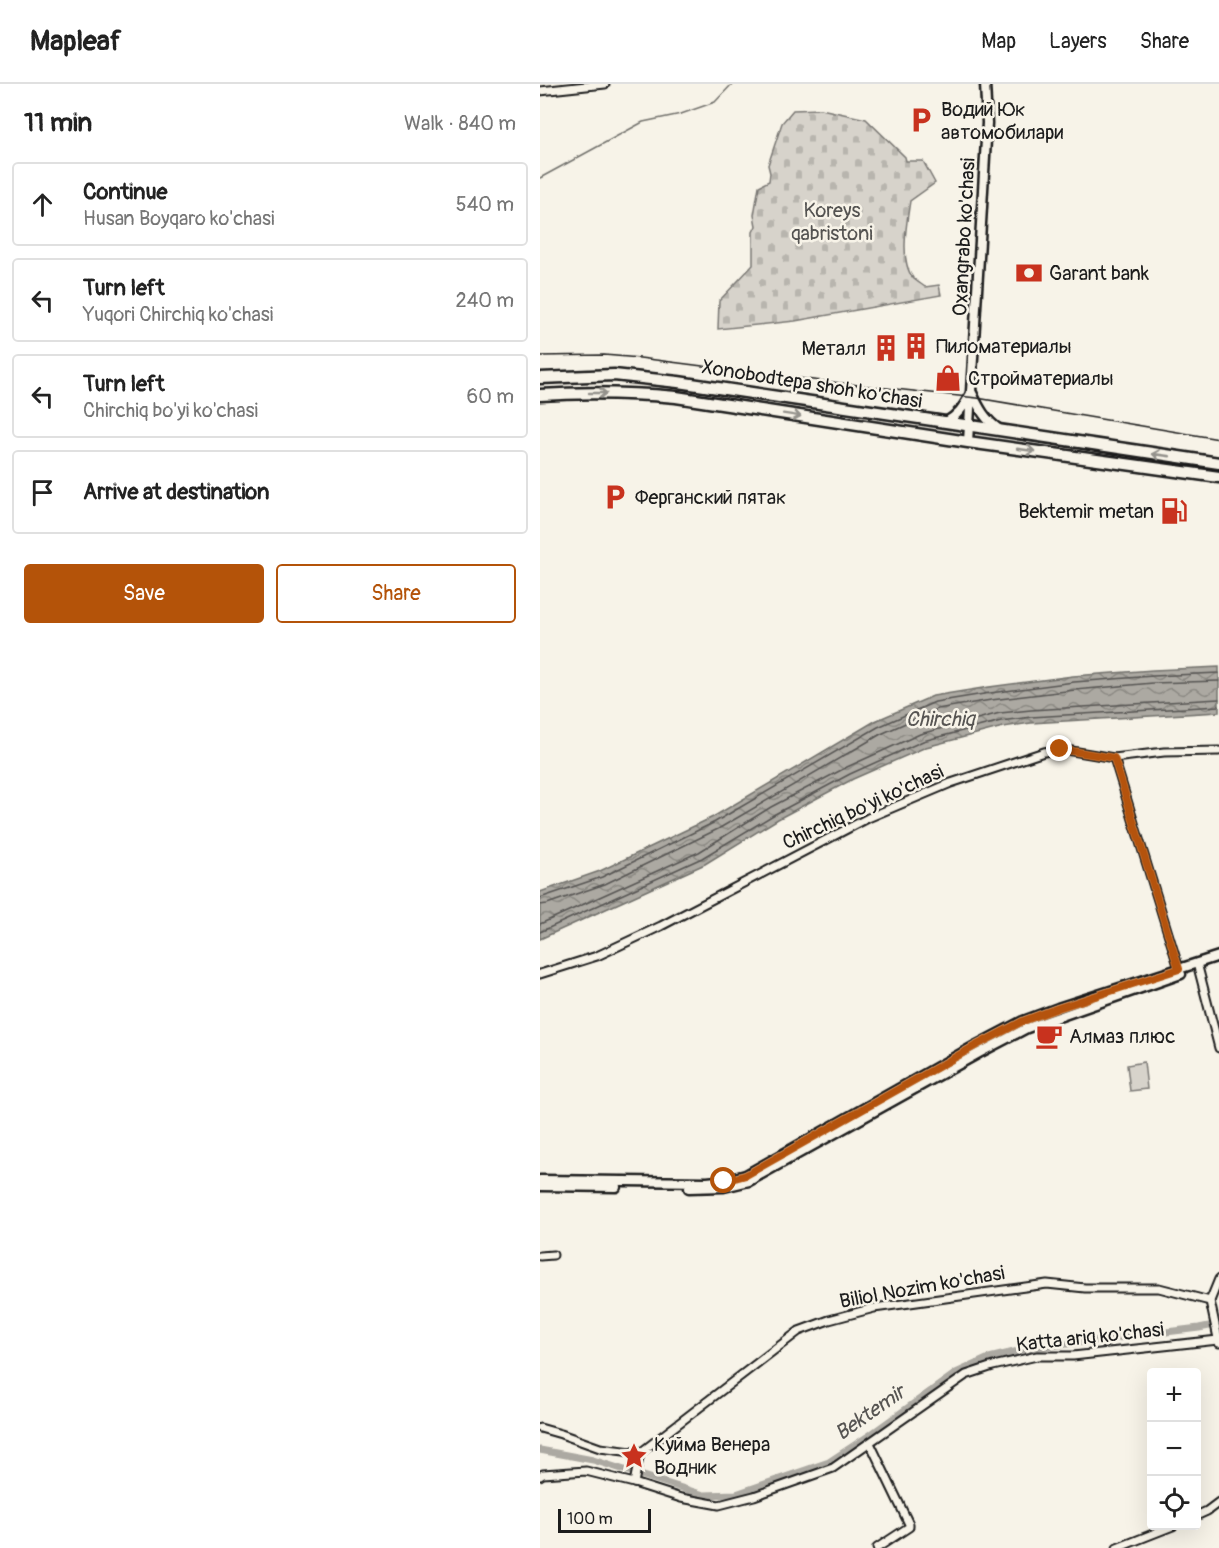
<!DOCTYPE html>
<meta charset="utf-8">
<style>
:root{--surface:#fff;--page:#f6f6f6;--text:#222;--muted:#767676;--line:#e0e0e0;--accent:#b45309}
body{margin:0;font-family:Pangolin,sans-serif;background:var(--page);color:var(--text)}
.controls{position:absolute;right:18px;bottom:18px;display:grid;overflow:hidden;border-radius:6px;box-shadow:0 6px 24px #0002}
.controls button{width:54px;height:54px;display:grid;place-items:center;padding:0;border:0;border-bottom:2px solid var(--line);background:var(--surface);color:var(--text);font:30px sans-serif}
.scale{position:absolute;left:18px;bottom:15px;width:93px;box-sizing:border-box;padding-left:6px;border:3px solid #1c1c1c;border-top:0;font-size:16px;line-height:21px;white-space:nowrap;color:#1c1c1c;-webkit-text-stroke:4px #f7f3e8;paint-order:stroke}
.stop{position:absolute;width:18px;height:18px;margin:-14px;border:4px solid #b45309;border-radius:50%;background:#fff}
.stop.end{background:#b45309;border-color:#fff;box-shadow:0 2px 6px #0008}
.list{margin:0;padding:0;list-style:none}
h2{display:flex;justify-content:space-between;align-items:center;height:78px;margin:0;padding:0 24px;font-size:26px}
h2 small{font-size:20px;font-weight:400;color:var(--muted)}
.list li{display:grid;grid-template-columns:39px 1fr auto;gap:18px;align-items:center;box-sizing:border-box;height:84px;margin:0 12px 12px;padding:0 12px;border:2px solid var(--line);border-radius:6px}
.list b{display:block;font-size:22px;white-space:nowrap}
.list p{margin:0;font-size:20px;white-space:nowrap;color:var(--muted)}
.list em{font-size:20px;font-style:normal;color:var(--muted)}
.actions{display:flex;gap:12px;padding:18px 24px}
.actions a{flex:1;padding:14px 0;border:2px solid var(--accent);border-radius:6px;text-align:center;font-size:21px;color:var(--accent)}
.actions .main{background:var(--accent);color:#fff}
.icon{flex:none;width:33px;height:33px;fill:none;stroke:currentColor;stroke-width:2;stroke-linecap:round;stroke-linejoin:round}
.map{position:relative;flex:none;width:679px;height:1464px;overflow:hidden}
header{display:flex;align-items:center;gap:36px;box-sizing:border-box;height:84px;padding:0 30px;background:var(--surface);border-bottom:2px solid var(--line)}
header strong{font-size:28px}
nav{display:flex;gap:33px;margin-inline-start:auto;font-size:21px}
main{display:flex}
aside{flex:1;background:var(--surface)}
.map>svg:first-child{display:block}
</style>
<header>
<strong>Mapleaf</strong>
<nav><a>Map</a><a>Layers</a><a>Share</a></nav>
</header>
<main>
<aside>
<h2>11 min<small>Walk · 840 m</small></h2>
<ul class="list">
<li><svg class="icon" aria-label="ahead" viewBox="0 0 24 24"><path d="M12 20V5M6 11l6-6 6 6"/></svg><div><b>Continue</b><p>Husan Boyqaro ko'chasi</p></div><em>540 m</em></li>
<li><svg class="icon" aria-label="left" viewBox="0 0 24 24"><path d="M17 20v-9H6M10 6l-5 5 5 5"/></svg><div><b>Turn left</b><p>Yuqori Chirchiq ko'chasi</p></div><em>240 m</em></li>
<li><svg class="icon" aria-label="left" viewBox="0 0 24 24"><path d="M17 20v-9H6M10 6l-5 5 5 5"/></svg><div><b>Turn left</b><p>Chirchiq bo'yi ko'chasi</p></div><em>60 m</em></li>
<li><svg class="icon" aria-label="arrive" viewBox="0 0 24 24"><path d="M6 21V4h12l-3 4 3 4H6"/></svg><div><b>Arrive at destination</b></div></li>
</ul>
<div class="actions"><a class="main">Save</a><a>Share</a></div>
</aside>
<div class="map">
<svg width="679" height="1464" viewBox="0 0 679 1464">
<defs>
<pattern id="cemetery-stones" width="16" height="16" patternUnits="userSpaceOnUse" patternTransform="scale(1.5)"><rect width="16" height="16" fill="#d7d3cb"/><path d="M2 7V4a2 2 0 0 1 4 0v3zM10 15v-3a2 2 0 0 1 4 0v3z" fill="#b8b5ae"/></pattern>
<pattern id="water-waves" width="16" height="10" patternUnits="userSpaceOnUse" patternTransform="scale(1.5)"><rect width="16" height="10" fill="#aca9a2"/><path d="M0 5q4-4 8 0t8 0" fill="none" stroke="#8b8983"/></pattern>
</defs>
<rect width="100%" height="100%" fill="#f7f3e8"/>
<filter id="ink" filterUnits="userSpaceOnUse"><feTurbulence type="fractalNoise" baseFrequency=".0167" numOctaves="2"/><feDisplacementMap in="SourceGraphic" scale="12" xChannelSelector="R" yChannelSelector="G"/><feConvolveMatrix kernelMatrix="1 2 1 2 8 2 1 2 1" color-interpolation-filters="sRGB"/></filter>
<g filter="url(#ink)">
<path fill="url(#cemetery-stones)" stroke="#7a7874" stroke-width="1.5" d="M 281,25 L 326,35 L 365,73 L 366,77 L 383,77 L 395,99 L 370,117 C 367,137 359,177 373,194 C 376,197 381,200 385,203 L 399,201 L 401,211 L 255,237 L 178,245 L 179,217 L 213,181 L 213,148 L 216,142 L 214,131 L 219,102 L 229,97 L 230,89 L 228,81 L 242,39 L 253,26 Z"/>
<polygon fill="#d7d3cb" stroke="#7a7874" stroke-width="1.5" points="604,978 607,1005 590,1007 587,981"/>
<polygon fill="url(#water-waves)" stroke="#72716c" stroke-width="1.5" points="679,583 679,628 491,639 463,643 386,663 313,695 238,735 165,780 0,855 0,808 60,787 173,733 335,637 393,612 449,603 533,592 613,586"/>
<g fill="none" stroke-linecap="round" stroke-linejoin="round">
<g stroke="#565452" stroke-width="1.5">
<polyline points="0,814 62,793 175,738 338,643 395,618 450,609 534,598 613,592 679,589"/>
<polyline points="0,821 7,820 65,800 178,745 341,650 397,625 451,616 535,606 613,599 679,597"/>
<polyline points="0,840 159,768 231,723 307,683 380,650 460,629 491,626 679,615"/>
<polyline points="0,848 162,774 235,730 310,690 383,657 461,637 491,633 679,622"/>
</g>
<polyline stroke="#72716c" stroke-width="1.5" points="0,94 103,38 141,30 175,18 192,0"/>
<polyline stroke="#aca9a2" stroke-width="7" points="0,1366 53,1376 164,1411 196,1410 289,1378 327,1353 416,1289 449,1274 486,1265 659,1244 679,1240"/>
<defs>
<g id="minor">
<polyline points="0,7 65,0"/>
<polyline points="574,674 640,888"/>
<polyline points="657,879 679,964"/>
<polyline points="0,890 57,872 121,842 328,734 411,699 504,668 520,665 574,674 624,668 679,667"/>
<polyline points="0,1172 13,1171"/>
<polyline points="679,1195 670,1217 679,1259"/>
<polyline points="0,1344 21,1350 60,1364 100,1369 259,1247 289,1236 334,1224 507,1200 545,1204 619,1204 670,1217"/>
<polyline points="330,1359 369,1440 369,1443 337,1464"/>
<polyline points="0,1392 3,1390 46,1387 94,1399 141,1414 179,1421 214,1412 293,1384 426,1291 453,1282 497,1272 533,1272 678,1256"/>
<polyline points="94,1399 100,1369"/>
<polyline points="656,1432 667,1427 679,1418"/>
<polyline points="577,1464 633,1442"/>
</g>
<g id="major">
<path d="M 432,309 C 439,324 445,336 460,346"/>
<path d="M 406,338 C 418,331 423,324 430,311"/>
<polyline points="428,358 447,39 445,0"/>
<path d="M 0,1096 L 167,1098 C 181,1097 193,1095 206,1091 L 435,962 L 483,937 L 518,924 L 679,872"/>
<polyline points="0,1102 76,1103"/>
<polyline points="149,1104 184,1103 209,1097 439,969 487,944 641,890"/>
</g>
<g id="highway">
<polyline points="0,294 74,291 138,298 679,379"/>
<path d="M 0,311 C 46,308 91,309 136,313 L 428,358 L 679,393"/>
</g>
</defs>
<use href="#minor" stroke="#1c1c1c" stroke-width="11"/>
<use href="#major" stroke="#1c1c1c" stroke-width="13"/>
<use href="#highway" stroke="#1c1c1c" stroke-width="15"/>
<use href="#minor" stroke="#f7f3e8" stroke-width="7"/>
<use href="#major" stroke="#f7f3e8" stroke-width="8"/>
<use href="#highway" stroke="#f7f3e8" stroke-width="10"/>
<polyline stroke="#1c1c1c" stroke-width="1.5" points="0,272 64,271 100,274 273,296 437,314 679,355"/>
</g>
<defs><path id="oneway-shaft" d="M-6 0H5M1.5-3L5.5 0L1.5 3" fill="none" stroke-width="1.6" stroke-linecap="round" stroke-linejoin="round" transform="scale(1.5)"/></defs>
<g stroke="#94928c">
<use href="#oneway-shaft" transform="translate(58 309)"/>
<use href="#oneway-shaft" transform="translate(252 331) rotate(9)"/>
<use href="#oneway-shaft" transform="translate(486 366) rotate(8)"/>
<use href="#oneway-shaft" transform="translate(621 371) rotate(-172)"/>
</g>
</g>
<g fill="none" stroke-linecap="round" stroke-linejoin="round" filter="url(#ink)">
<polyline stroke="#b45309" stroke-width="8" points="184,1097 206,1091 435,962 483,937 518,924 639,885 574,674 520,665"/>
</g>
<defs>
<symbol id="parking-bare" viewBox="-9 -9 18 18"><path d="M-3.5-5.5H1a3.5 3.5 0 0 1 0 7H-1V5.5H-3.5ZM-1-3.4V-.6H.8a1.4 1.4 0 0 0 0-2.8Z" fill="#c8321e" stroke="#f7f3e8" stroke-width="2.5" paint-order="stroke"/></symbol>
<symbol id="bank-bare" viewBox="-9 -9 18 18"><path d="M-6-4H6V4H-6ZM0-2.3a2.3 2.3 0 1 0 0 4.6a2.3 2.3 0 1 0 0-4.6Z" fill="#c8321e" stroke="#f7f3e8" stroke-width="2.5" paint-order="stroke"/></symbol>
<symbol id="building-bare" viewBox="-9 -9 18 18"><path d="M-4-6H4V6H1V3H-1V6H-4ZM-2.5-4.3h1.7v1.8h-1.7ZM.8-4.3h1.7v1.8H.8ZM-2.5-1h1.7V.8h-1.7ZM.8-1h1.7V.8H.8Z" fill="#c8321e" stroke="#f7f3e8" stroke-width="2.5" paint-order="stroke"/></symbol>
<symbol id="shop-bare" viewBox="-9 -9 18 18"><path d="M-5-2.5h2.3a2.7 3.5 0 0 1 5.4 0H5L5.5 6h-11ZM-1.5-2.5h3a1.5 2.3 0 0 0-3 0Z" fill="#c8321e" stroke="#f7f3e8" stroke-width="2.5" paint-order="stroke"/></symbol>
<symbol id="fuel-bare" viewBox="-9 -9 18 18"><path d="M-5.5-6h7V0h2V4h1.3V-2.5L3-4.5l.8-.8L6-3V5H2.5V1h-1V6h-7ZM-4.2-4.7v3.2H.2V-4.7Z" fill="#c8321e" stroke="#f7f3e8" stroke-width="2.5" paint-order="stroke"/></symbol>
<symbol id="cafe-bare" viewBox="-9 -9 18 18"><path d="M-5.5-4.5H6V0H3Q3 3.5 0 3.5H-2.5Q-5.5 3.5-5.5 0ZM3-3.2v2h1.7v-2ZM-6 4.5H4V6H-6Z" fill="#c8321e" stroke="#f7f3e8" stroke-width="2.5" paint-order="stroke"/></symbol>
<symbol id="sight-bare" viewBox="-9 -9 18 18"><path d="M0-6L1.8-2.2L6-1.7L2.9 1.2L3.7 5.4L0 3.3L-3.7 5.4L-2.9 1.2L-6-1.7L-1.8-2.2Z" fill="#c8321e" stroke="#f7f3e8" stroke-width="2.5" paint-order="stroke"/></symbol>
</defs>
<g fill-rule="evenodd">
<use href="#parking-bare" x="362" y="17" width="38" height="38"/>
<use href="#bank-bare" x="470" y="170" width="38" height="38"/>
<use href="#building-bare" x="357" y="243" width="38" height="38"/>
<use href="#building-bare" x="327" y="245" width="38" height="38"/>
<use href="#shop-bare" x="389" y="275" width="38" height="38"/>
<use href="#parking-bare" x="56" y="394" width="38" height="38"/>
<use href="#fuel-bare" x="615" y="408" width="38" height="38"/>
<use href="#cafe-bare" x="490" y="933" width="38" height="38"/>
<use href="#sight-bare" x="75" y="1353" width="38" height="38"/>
</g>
<g text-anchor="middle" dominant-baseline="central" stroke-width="5" stroke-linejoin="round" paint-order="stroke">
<g font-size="20" fill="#1c1c1c" stroke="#f7f3e8" text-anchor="start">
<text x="401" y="25">Водий Юк<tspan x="401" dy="23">автомобилари</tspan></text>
<text x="509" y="189">Garant bank</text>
<text x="396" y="262">Пиломатериалы</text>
<text x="326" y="264" text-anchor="end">Металл</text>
<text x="428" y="294">Стройматериалы</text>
<text x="95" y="413">Ферганский пятак</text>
<text x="614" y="427" text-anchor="end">Bektemir metan</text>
<text x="529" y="952">Алмаз плюс</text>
<text x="114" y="1360">Куйма Венера<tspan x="114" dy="23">Водник</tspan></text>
</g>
<g font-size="20" fill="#545351" stroke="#f7f3e8">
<text x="292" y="126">Koreys<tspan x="292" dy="23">qabristoni</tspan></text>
</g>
<g font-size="20" fill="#1c1c1c" stroke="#f7f3e8">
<text transform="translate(424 153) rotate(-87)">Oxangrabo ko'chasi</text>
<text transform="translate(272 300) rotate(9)">Xonobodtepa shoh ko'chasi</text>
<text transform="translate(323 723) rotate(-25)">Chirchiq bo'yi ko'chasi</text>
<text transform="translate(382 1203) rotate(-10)">Biliol Nozim ko'chasi</text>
<text transform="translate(550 1253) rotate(-6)">Katta ariq ko'chasi</text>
</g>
<g font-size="21" font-style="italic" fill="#565452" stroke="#f7f3e8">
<text x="400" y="635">Chirchiq</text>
<text transform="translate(330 1329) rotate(-35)">Bektemir</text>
</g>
</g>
</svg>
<div class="controls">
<button>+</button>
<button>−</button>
<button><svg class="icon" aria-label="locate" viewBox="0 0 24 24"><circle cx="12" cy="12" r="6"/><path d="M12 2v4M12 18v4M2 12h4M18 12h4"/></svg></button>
</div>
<div class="scale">100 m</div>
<div class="stop" style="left:184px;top:1097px"></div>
<div class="stop end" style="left:520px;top:665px"></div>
</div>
</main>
